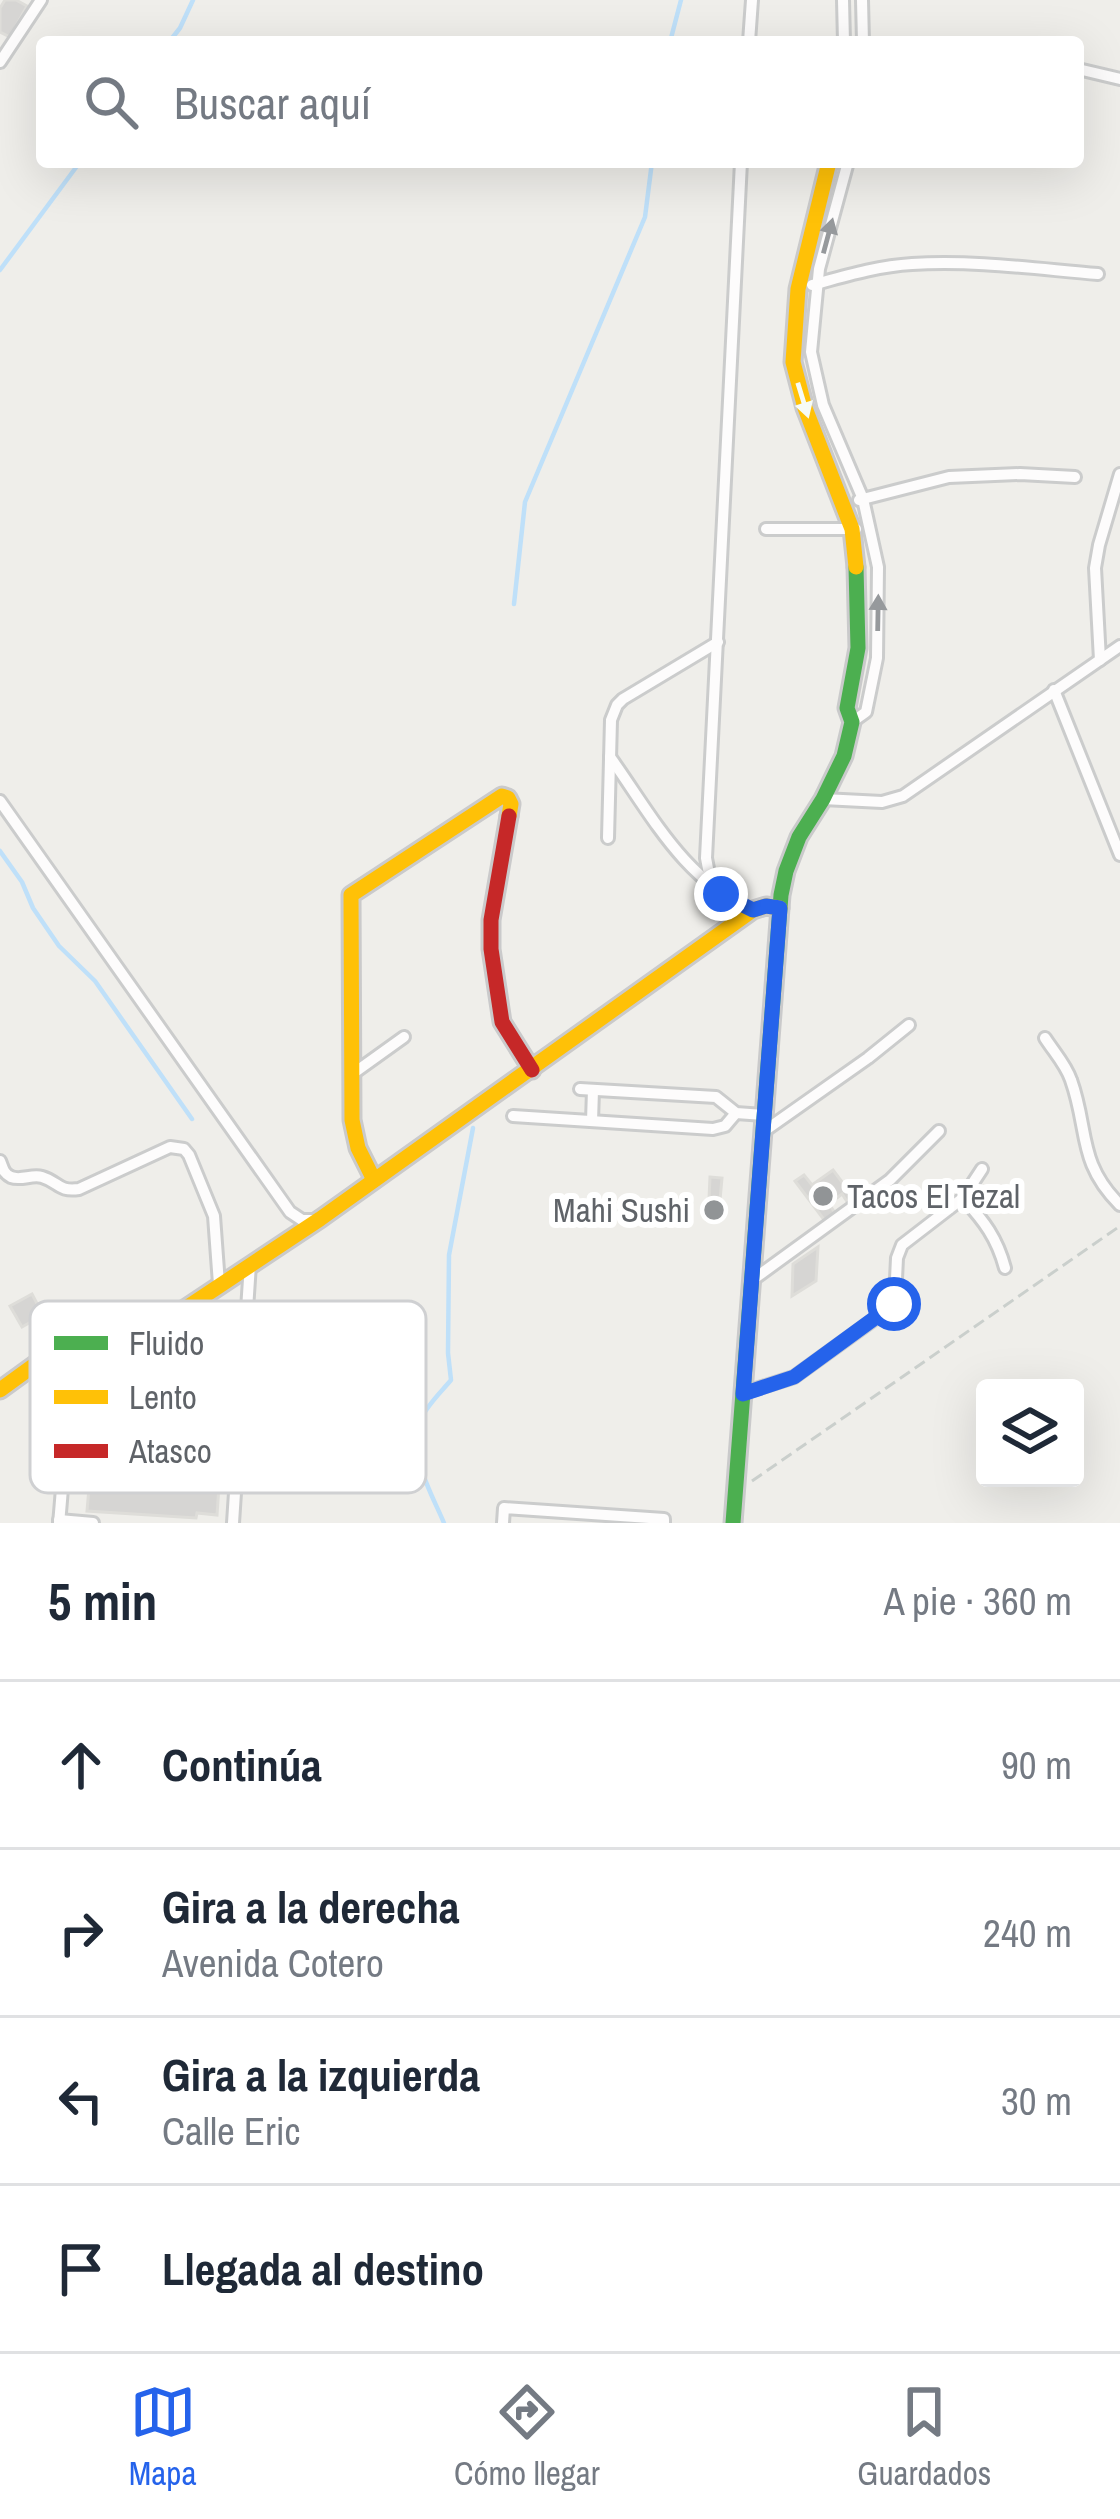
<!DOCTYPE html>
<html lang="es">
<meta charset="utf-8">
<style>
:root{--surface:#fff;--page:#f2f2f3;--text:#1f2937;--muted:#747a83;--line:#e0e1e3;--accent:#2563eb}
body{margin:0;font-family:"Archivo Narrow",sans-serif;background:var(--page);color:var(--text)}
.controls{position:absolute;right:36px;bottom:36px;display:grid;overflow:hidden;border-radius:12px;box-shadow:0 12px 48px #0002}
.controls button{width:108px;height:108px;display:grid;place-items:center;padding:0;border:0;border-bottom:3px solid var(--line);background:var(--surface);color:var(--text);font:60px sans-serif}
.stop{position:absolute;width:36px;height:36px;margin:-27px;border:9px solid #2563eb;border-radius:50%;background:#fff}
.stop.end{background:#2563eb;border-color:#fff;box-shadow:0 3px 12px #0008}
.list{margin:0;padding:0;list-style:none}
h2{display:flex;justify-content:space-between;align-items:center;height:156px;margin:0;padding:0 48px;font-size:51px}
h2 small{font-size:39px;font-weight:400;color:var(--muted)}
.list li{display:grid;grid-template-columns:78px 1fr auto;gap:36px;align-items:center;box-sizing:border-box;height:168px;padding:0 48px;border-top:3px solid var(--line)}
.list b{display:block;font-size:45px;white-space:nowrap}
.list p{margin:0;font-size:39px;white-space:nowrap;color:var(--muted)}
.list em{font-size:39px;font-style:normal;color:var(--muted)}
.icon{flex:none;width:66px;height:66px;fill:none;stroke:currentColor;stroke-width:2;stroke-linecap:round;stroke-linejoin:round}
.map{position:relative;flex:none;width:1120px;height:1523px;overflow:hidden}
.search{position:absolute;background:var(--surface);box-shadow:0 12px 48px #0002;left:36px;right:36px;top:36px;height:132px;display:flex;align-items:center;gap:30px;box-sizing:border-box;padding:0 42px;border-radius:12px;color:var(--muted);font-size:45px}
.sheet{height:828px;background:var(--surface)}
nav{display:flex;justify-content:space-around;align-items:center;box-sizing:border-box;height:168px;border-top:3px solid var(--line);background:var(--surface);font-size:33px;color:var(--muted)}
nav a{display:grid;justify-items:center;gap:6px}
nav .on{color:var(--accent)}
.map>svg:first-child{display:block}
</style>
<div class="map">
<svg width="1120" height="1523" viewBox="0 0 1120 1523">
<rect width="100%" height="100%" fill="#efeeea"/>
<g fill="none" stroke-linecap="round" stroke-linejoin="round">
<g stroke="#bfe0f9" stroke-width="4.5">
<polyline points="169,42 180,28 193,0"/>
<polyline points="670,42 681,0"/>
<polyline points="0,270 80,162"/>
<polyline points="514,604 525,502 645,217 652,162"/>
<polyline points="0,851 22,882 33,908 59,946 95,981 192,1119"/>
<path d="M 444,1523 C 431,1492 407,1454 421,1419 C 427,1405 442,1391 451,1380 L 448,1353 L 449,1255 L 473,1128"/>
</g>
</g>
<g fill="#d6d5d3" stroke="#deddd9" stroke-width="3">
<polygon points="5,0 16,0 27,6 10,37 0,32 0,8"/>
<polygon points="833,1170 848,1190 850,1188 857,1197 848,1203 842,1194 829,1204 835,1213 825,1221 795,1181 804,1175 812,1185"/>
<polygon points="710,1177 722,1178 720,1200 709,1199"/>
<polygon points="709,1199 720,1200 719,1221 707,1220"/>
<polygon points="818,1247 816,1281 792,1296 793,1264"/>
<polygon points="32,1294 43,1315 22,1327 10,1306"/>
<polygon points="206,1332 233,1334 231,1369 227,1369 217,1515 197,1513 196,1518 87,1511 90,1476 95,1476 100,1404 125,1406 120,1483 193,1487"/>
</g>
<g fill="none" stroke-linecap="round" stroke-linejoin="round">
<defs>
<path id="lane" d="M 142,1340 L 161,1379 L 147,1385 L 139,1452 L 143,1461 C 155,1466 163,1468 173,1460 L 175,1384 L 161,1379"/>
<g id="street">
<polyline points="843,0 844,42"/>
<polyline points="862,0 863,42"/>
<polyline points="749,42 752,0"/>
<polyline points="0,62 41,0"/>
<polyline points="1078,69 1120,79"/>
<polyline points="848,162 819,269 811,352 823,405 863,499 878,567 877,658 866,712 852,722"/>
<path d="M 812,285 C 845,276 878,266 912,264 C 974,260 1037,269 1098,274"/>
<polyline points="859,500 949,477 1020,474 1075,477"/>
<polyline points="766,529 856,529"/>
<polyline points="1100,660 1095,568 1099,545 1120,474"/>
<polyline points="1054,690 1120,855"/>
<path d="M 610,757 C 653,817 683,879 753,910"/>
<polyline points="823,799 882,802 903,796 1120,646"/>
<polyline points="0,801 290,1212 302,1220 316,1220"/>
<polyline points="608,838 611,720 617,705 623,699 718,642"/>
<polyline points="721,894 710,879 706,858 741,162"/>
<path d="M 1045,1038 C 1054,1052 1066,1065 1071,1080 C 1089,1130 1077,1162 1120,1205"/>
<polyline points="351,1075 404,1037"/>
<polyline points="580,1089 716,1097 736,1113 764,1115"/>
<polyline points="513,1116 713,1129 725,1126 736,1113"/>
<polyline points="592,1121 593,1090"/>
<polyline points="763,1132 868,1058 909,1025"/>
<path d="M 0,1161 C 3,1168 3,1173 11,1177 C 21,1181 32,1174 42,1177 C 59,1182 58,1192 79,1189 L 170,1147 L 184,1149 L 189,1155 L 214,1216 L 219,1284"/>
<path d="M 963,1198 C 984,1221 997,1238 1005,1268"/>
<polyline points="751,1281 890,1180 939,1131"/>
<polyline points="743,1393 794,1377 891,1307 895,1300 897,1258 902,1245 963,1198 982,1169"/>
<polyline points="59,1520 93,1523"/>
<path d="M 59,1523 C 63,1487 65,1401 88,1375 C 98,1363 112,1353 124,1343"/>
<polyline points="233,1523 250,1264"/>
<polyline points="503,1523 504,1508 664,1519 664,1523"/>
</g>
<polyline id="fast" points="733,1523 781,895 786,871 799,837 823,799 844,756 852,722 847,708 858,648 856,567"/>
<g id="slow">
<polyline points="829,162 798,289 793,362 805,408 852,529 856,567"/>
<polyline points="374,1180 358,1148 352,1120 351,895 502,796 508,798 511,804 509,816"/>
<polyline points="0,1390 44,1358 68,1350 124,1343 156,1328 320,1219 753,910 766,906 780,908"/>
</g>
<polyline id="jam" points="509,816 491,920 491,949 502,1022 532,1070"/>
</defs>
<use href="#lane" stroke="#cbcccc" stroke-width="12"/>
<use href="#street" stroke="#cbcccc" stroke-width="16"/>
<use href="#fast" stroke="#cacacb" stroke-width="21"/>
<use href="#slow" stroke="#cacacb" stroke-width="21"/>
<use href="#jam" stroke="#cacacb" stroke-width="21"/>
<polyline stroke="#cacfcc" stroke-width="3" stroke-dasharray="12 6" stroke-linecap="butt" points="752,1481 1120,1226"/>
<use href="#lane" stroke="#fdfcfc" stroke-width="6"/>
<use href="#street" stroke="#fdfcfc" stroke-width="10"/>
<use href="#fast" stroke="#4caf50" stroke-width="15"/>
<use href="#slow" stroke="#ffc107" stroke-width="15"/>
<use href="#jam" stroke="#c62828" stroke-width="15"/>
</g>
<defs><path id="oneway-solid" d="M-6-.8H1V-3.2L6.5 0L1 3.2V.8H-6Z" transform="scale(3)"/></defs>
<g fill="#96999c">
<use href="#oneway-solid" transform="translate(828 236) rotate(-75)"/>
<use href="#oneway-solid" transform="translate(878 613) rotate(-89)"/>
</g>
<use fill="#f6fbf6" href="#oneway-solid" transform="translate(803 400) rotate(73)"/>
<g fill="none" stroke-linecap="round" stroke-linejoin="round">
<polyline stroke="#2563eb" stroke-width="15" points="721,894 753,910 766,906 780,908 743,1394 794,1377 894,1304"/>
</g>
<g fill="#919496" stroke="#fff" stroke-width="4.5">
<circle cx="823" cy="1196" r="12"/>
<circle cx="714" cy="1210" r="12"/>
</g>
<g text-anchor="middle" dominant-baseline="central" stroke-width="12" stroke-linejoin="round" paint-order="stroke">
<g font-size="33" fill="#5f6368" stroke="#fff" text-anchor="start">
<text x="847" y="1196">Tacos El Tezal</text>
<text x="690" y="1210" text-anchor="end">Mahi Sushi</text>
</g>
</g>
<rect x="30" y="1301" width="396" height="192" rx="18" fill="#fff" stroke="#cfd0d2" stroke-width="3"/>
<rect x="54" y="1336" width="54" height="14" fill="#4caf50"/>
<rect x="54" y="1390" width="54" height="14" fill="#ffc107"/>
<rect x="54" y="1444" width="54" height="14" fill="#c62828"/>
<g font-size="33" fill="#5f6368">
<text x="129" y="1355">Fluido</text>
<text x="129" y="1409">Lento</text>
<text x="129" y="1463">Atasco</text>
</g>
</svg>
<div class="controls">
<button><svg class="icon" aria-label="layers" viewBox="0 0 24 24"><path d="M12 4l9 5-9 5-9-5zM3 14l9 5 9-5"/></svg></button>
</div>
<div class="stop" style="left:894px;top:1304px"></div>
<div class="stop end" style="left:721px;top:894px"></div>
<div class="search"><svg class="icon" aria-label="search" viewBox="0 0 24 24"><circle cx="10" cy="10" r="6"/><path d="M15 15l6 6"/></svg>Buscar aquí</div>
</div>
<section class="sheet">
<h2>5 min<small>A pie · 360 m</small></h2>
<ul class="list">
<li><svg class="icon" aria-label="ahead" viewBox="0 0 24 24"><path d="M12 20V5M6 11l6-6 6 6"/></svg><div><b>Continúa</b></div><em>90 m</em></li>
<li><svg class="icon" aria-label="right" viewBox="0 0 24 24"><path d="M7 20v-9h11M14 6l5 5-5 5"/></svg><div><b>Gira a la derecha</b><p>Avenida Cotero</p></div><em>240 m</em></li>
<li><svg class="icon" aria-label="left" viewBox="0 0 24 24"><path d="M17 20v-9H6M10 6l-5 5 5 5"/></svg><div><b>Gira a la izquierda</b><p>Calle Eric</p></div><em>30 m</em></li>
<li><svg class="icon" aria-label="arrive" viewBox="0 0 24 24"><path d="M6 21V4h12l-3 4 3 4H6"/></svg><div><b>Llegada al destino</b></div></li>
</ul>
</section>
<nav>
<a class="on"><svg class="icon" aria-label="map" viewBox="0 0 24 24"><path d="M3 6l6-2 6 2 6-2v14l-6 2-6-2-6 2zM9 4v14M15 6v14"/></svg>Mapa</a>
<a><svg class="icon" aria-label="directions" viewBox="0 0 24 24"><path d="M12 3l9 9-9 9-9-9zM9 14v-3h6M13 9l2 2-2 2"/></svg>Cómo llegar</a>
<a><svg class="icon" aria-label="saved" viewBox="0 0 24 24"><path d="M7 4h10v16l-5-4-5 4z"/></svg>Guardados</a>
</nav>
